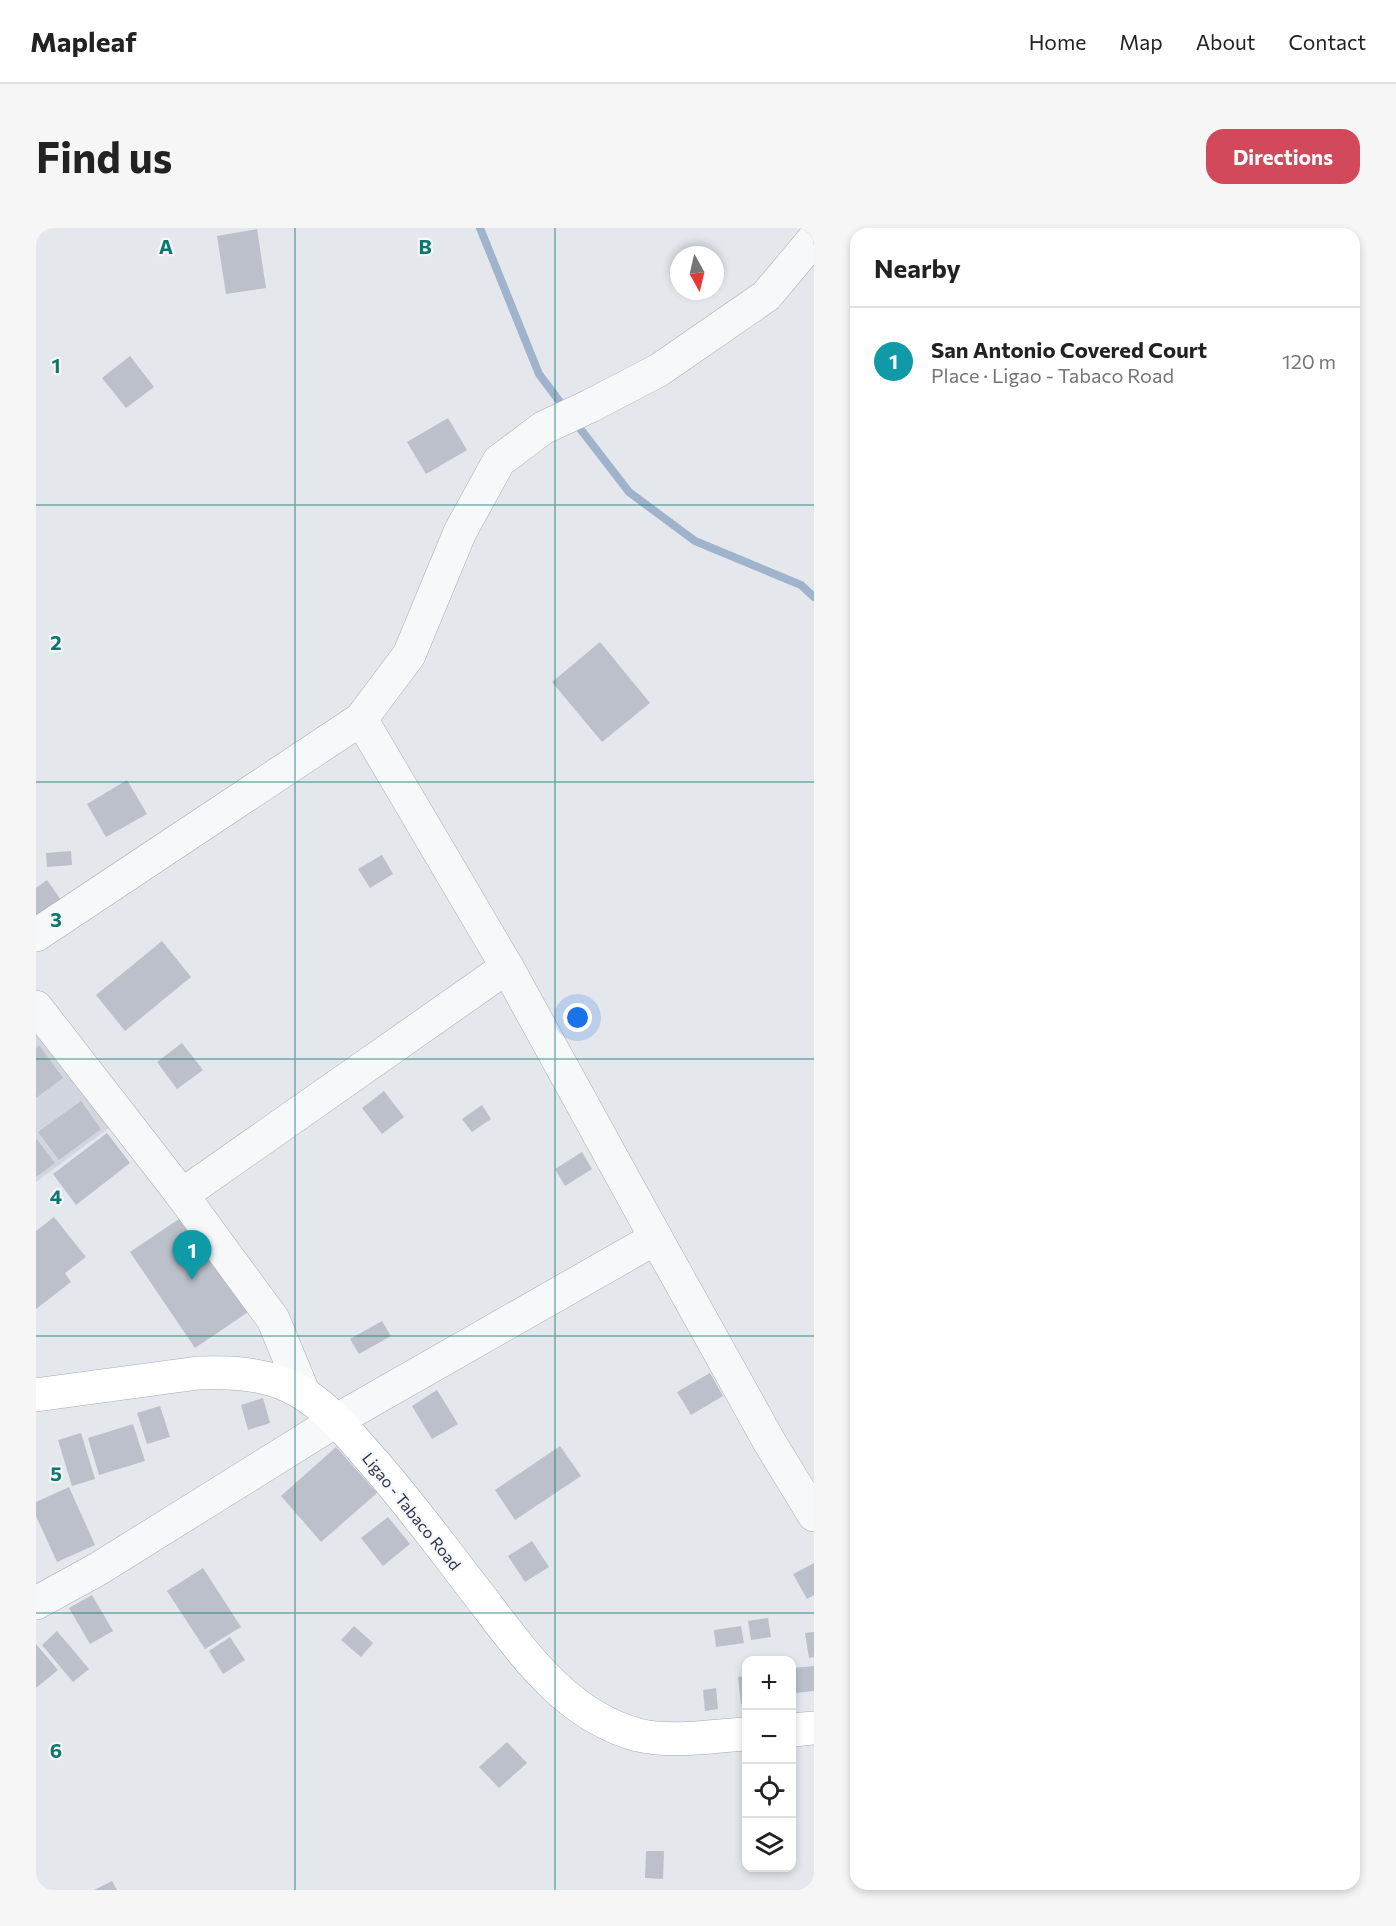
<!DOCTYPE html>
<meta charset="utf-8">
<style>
:root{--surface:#fff;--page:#f6f6f6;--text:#222;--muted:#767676;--line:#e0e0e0;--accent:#d1495b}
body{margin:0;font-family:Commissioner,sans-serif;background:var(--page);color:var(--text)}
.controls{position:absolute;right:18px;bottom:18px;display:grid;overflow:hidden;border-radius:12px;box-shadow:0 3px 9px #0003}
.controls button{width:54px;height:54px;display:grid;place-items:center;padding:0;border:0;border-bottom:2px solid var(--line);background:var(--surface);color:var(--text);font:30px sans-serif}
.compass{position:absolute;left:634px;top:18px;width:54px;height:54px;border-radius:50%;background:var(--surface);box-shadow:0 3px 9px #0003;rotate:172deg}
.you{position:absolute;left:542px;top:790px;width:21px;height:21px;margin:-15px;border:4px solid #fff;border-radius:50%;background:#1a73e8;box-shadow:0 0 0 9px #1a73e833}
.badge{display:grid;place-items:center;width:39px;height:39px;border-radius:50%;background:var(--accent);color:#fff;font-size:20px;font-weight:700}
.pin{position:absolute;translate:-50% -50px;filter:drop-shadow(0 2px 3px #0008)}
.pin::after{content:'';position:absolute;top:32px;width:21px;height:18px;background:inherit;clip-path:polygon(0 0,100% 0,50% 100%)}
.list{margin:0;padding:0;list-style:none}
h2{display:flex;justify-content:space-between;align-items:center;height:78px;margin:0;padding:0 24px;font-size:26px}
h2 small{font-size:20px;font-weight:400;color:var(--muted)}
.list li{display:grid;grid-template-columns:39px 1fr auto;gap:18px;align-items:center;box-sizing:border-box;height:108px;padding:0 24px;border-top:2px solid var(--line)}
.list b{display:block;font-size:22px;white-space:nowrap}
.list p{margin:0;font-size:20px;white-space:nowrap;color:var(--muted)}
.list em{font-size:20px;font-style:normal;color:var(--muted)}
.icon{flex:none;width:33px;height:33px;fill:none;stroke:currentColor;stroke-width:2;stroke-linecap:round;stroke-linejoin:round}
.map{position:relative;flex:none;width:778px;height:1662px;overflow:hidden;border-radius:18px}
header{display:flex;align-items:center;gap:36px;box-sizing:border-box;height:84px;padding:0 30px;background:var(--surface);border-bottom:2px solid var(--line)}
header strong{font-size:28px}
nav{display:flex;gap:33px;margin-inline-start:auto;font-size:21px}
.intro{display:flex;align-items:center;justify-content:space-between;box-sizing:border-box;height:144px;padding:0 36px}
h1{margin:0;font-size:42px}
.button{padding:15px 27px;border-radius:18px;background:var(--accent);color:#fff;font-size:21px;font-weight:700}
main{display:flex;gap:36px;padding:0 36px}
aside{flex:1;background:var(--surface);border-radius:18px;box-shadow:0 3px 9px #0003}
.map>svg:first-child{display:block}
</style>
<header>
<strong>Mapleaf</strong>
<nav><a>Home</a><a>Map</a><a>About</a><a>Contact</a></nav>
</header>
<div class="intro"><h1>Find us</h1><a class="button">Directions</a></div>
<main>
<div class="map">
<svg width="778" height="1662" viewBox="0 0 778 1662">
<rect width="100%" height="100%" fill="#e4e7ec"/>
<polygon fill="#d2d6de" points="0,798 73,900 0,954"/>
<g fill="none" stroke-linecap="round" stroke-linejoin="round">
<g stroke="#9fb4cc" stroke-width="8">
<polyline points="444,0 503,146 530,182"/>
<polyline points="539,194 593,264 659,313 765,357 778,369"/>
</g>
</g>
<g fill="#bbc0ca">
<polygon points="221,1 230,60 190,66 181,8"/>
<polygon points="94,128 118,159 90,180 66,150"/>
<polygon points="412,190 431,222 390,246 371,214"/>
<polygon points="564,414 614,475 566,514 516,454"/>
<polygon points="91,552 111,586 70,609 51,576"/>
<polygon points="35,623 36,637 11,639 10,625"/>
<polygon points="346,627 357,646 334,660 322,641"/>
<polygon points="11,652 25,672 0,690 0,660"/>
<polygon points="126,713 155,749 89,803 60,767"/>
<polygon points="146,815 167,842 141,861 121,834"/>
<polygon points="3,817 27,850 0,870 0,820"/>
<polygon points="348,863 368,889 346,906 326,880"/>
<polygon points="45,873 65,901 23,932 2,904"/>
<polygon points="446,877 455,891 436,904 426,891"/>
<polygon points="71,905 94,935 40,977 17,946"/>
<polygon points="0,910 19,935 0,949"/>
<polygon points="546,924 556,941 529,958 519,941"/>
<polygon points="152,985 218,1080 159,1120 94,1024"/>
<polygon points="18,989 50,1029 29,1045 35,1054 0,1081 0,1003"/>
<polygon points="346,1093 355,1108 323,1126 314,1111"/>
<polygon points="674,1145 687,1168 655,1187 641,1164"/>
<polygon points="401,1162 422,1196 396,1211 376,1178"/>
<polygon points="227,1170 234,1195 212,1202 205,1177"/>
<polygon points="124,1178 134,1209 111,1216 101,1185"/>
<polygon points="97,1196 109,1233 63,1247 52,1210"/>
<polygon points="45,1205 59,1251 36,1258 22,1212"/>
<polygon points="524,1218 545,1248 479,1292 459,1262"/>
<polygon points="300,1219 341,1265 285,1314 245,1268"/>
<polygon points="33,1259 59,1317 21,1334 0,1288 0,1274"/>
<polygon points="352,1289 374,1316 347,1338 325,1310"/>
<polygon points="496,1313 513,1339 489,1354 472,1328"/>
<polygon points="778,1335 778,1367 771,1371 757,1346"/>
<polygon points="167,1340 205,1399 169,1421 131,1363"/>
<polygon points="56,1367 77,1403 54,1416 33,1380"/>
<polygon points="732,1390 735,1409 715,1412 712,1393"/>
<polygon points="318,1398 337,1415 325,1429 305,1412"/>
<polygon points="705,1398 708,1415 680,1419 678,1402"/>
<polygon points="21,1403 53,1441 37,1454 6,1417"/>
<polygon points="778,1404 778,1429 773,1430 769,1405"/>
<polygon points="194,1409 209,1432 187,1446 173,1423"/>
<polygon points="0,1416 22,1442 0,1460"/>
<polygon points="778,1438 778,1463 759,1465 756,1440"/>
<polygon points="710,1448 710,1475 705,1476 702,1449"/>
<polygon points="680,1460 682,1481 669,1483 667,1462"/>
<polygon points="471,1514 491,1535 463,1560 443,1539"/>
<polygon points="610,1623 628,1623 627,1651 609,1650"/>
<polygon points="76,1653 81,1662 58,1662"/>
</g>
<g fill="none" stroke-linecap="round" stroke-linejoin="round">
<defs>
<g id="minor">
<polyline points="325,491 471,739 620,1010"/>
<polyline points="0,707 325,491 373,427 424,304 463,233 507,200 554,178 623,142 730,68 778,11"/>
<polyline points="0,779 146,967 237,1091 268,1166"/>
<polyline points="146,967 471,739"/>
<polyline points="0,1375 62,1341 301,1192 620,1010 734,1215 778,1287"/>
</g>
<g id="major">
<path d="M 0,1167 L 162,1145 C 192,1144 223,1145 251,1157 C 285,1172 308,1200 332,1228 C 370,1270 404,1317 439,1362 C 484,1420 527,1487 602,1507 C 636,1515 676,1508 710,1506"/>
<polyline points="756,1502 778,1500"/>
</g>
</defs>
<use href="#minor" stroke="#a9aeb7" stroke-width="34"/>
<use href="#major" stroke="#a3abb8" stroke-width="34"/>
<use href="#minor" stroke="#f7f8fa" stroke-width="33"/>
<use href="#major" stroke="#fff" stroke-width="33"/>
</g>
<path fill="none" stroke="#0f766e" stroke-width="1.5" stroke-opacity="0.55" d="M 259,0 L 259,1662M 519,0 L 519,1662M 0,277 L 778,277M 0,554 L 778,554M 0,831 L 778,831M 0,1108 L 778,1108M 0,1385 L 778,1385"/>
<g text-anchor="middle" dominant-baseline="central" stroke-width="4.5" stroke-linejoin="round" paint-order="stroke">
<g font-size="16" fill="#2b3445" stroke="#f4f6f9">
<text transform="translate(376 1283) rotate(51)">Ligao - Tabaco Road</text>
</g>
</g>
<g font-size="20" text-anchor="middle" font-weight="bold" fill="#0f766e" stroke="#f4f6f9" stroke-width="4.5" stroke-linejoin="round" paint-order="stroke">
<text x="130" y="26">A</text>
<text x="389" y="26">B</text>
<text x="20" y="145">1</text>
<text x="20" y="422">2</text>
<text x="20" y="699">3</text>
<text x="20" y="976">4</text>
<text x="20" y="1253">5</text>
<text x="20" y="1530">6</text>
</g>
</svg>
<div class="controls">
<button>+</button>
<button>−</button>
<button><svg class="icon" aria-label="locate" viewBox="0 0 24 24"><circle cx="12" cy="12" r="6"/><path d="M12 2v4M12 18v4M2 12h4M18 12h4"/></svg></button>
<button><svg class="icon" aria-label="layers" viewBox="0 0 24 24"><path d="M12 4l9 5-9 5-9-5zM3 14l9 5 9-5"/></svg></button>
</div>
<svg class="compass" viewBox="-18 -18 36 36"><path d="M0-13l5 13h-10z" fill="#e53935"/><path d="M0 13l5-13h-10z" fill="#767676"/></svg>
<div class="you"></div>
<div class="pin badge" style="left:156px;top:1052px;background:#0f9aa8">1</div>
</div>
<aside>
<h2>Nearby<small></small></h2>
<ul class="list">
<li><span class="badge" style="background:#0f9aa8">1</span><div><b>San Antonio Covered Court</b><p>Place · Ligao - Tabaco Road</p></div><em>120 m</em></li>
</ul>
</aside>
</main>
